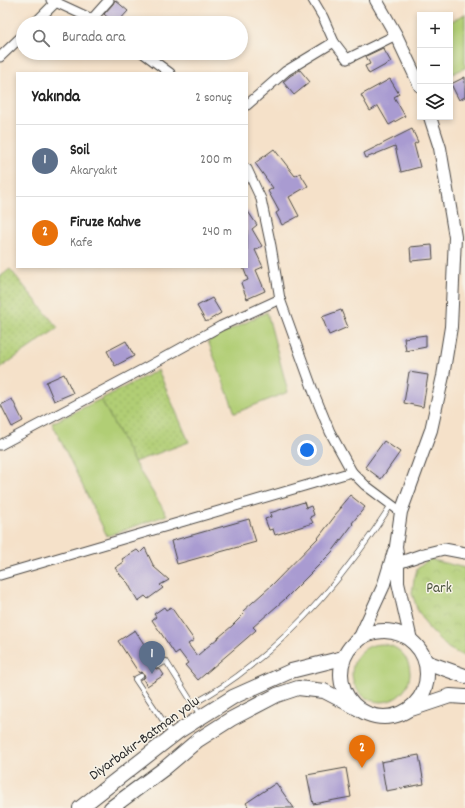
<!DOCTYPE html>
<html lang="tr">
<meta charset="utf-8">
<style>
:root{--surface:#fff;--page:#f6f6f6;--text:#222;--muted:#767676;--line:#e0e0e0;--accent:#c8321e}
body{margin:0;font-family:Dekko,sans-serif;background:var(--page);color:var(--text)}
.controls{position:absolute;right:12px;top:12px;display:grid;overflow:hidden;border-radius:0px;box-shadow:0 2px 6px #0003}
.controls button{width:36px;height:36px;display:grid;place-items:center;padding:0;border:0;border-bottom:1px solid var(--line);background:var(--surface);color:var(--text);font:20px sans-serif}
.you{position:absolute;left:307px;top:450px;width:14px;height:14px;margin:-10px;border:3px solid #fff;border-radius:50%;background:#1a73e8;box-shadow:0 0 0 6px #1a73e833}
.badge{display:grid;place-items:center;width:26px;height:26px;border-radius:50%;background:var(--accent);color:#fff;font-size:13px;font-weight:700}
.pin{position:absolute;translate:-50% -33px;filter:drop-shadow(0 1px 2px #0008)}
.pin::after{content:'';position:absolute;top:21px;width:14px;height:12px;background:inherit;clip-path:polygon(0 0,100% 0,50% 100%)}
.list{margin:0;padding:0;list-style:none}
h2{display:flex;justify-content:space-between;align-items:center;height:52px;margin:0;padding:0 16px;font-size:17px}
h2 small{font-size:13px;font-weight:400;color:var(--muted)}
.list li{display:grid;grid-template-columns:26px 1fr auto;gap:12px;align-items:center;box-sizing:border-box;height:72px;padding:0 16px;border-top:1px solid var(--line)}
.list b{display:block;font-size:15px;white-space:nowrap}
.list p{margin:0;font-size:13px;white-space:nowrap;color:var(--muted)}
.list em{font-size:13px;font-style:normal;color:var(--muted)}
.icon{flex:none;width:22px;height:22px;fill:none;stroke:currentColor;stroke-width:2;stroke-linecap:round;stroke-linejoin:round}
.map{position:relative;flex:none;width:465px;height:808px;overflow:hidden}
.search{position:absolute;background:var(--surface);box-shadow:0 2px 6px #0003;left:16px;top:16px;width:232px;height:44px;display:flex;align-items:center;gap:10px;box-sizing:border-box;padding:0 14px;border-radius:22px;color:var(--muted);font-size:15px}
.panel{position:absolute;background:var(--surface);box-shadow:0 2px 6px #0003;left:16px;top:72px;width:232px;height:196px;border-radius:0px}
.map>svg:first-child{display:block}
</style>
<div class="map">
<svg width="465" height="808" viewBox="0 0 465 808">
<defs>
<pattern id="park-crowns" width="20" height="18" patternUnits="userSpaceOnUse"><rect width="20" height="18" fill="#b1ce75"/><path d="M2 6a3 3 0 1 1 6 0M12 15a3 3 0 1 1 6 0" fill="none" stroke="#98b165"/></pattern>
<pattern id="garden-dots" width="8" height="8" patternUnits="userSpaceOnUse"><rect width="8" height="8" fill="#b1ce75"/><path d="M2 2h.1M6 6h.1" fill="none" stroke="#98b165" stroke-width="1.8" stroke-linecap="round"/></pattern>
</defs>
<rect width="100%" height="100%" fill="#f7f3e8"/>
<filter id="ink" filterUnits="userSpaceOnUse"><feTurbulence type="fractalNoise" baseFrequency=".025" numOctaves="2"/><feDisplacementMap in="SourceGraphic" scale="8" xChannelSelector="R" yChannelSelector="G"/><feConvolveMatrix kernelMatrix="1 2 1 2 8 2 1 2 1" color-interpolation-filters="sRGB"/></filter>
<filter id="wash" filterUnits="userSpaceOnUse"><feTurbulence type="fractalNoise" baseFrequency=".012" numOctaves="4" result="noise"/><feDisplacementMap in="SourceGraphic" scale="16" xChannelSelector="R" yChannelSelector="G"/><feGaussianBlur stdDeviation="0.9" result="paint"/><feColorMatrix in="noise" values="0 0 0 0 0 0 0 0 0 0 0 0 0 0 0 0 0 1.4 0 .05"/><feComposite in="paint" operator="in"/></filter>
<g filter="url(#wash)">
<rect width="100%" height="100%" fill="#f5e1c9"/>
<g fill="#b1ce75" stroke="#6e7c50">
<polygon points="465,14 465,68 450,75 450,22"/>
<polygon points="267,312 288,392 235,413 208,341"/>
<polygon points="101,399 134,462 167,515 107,536 52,423"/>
<circle cx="381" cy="673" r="29"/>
</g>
<polygon fill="url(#park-crowns)" stroke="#6e7c50" points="429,559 465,568 465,657 448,648 429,629 417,609 412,593 414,580 417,569"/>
<g fill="url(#garden-dots)" stroke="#6e7c50">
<polygon points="10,269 58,328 0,368 0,277"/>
<polygon points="158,370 189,442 134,462 101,399"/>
</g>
<g id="blocks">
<g fill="#a99bd1">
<polygon points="115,0 128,11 117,23 114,23 104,14 113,4"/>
<polygon points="383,48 391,62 369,74 365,66 370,64 366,56"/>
<polygon points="300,70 310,82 294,95 283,82 290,76"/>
<polygon points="465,77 465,97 459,100 451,84"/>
<polygon points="390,79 399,94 394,97 405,116 389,125 378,106 370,111 361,95"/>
<polygon points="412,129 418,142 414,144 420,167 401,172 395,146 366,158 364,153"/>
<polygon points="274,149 295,176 300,173 308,186 289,197 299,216 282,225 276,213 279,211 268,191 273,188 255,163"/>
<polygon points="247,210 257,225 252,229 262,246 255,250 263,267 256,270 265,291 247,299 241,283 248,280 243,267 247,267"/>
<polygon points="432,245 433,259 411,261 410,247"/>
<polygon points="212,298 221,313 206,322 197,306"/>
<polygon points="341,310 348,327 329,335 322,317"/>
<polygon points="426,335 426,347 406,351 404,338"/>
<polygon points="126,341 134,356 115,366 107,351"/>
<polygon points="409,372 428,375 423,407 404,403"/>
<polygon points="64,374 73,393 54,401 46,382"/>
<polygon points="12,399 23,421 12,427 1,405"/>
<polygon points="384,441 400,452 381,479 365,467"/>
<polygon points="350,495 365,507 352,523 353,524 332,552 285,599 253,627 256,630 247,638 198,680 185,665 188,663 179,651 175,654 152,620 156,617 154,614 164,607 166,610 171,607 194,640 188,644 197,656 198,655 232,626 245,613 243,611 272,585 318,538 335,516 334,516 342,507 339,508"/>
<polygon points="304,502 306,508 311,506 314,515 310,517 313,523 275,535 273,529 269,530 265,519 271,517 270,513"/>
<polygon points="249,519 256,542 177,564 171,541"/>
<polygon points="145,548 154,567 169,580 160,585 163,588 148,599 145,596 138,601 131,589 128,583 123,578 115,568 124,562 122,559 137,550 140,553"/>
<polygon points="135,630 156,663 154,666 155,668 158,670 160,669 164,675 147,686 143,679 145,677 144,674 142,672 139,673 118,641"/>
<polygon points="419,755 424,784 386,791 381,762"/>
<polygon points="346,768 351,797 313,804 307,775"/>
<polygon points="276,783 294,808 249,808 246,803"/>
</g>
</g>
</g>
<g filter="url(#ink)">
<use href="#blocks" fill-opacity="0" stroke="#494643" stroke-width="1"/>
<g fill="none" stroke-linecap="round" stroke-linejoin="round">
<defs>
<g id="service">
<polyline points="158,666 166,661 200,715"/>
<polyline points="141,676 135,679 172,734"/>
<path d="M 193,704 C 213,693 232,681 249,667 C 307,622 352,566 391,505"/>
</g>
<g id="minor">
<polyline points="51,0 92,19 98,23"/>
<polyline points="313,0 323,17 334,42 347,59 396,35"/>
<polyline points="92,19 109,0"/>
<polyline points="35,23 56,2"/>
<polyline points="143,53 170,73"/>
<polyline points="0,57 23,35"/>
<polyline points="247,105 286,71 334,42"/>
<polyline points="247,169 261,199 271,246 280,299 314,393 330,432 352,472 365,485 401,512"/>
<polyline points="0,445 147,367 221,326 280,299"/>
<polyline points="0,575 352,472"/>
</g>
<polyline id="tertiary" points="393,571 398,563 424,554 444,549 465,553"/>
<g id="secondary">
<polyline points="376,0 396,35 420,86"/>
<polyline points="360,637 383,587 394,551"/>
<polyline points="411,640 398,583 398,563 396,546 401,512 431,430 443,376 451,327 455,237 440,148 430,117"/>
</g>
<g id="trunk">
<circle cx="384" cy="674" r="43"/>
<polyline points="426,662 465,676"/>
<polyline points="411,709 450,696 465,697"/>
<polyline points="80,808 179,731 233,697 291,671 343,658"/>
<polyline points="111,808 165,768 198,740 231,719 277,695 298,688 324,691 357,708"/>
</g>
</defs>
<use href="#service" stroke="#494643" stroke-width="6"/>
<use href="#minor" stroke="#494643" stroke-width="11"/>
<use href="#tertiary" stroke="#494643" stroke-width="13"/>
<use href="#secondary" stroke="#494643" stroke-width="14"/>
<use href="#trunk" stroke="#494643" stroke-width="16"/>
<use href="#service" stroke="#fff" stroke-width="4.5"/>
<use href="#minor" stroke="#fff" stroke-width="9"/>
<use href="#tertiary" stroke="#fff" stroke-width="11"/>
<use href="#secondary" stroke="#fff" stroke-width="12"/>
<use href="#trunk" stroke="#fff" stroke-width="14"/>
</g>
</g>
<g text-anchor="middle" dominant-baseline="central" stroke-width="3" stroke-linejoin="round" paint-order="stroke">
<g font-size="15" fill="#4c543e" stroke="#f7f3e8">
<text x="439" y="589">Park</text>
</g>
<g font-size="15" fill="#2b2b2b" stroke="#f7f3e8">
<text transform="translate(145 739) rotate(-36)">Diyarbakır-Batman yolu</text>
</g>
</g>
</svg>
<div class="controls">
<button>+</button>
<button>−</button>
<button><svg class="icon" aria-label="layers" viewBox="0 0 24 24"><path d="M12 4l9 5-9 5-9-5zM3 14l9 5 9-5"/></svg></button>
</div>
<div class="you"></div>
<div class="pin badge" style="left:152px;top:674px;background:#5c6f8a">1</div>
<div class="pin badge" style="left:362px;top:768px;background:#e8710a">2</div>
<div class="search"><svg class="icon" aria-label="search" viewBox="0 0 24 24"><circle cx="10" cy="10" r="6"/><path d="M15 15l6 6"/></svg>Burada ara</div>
<section class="panel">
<h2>Yakında<small>2 sonuç</small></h2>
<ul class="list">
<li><span class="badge" style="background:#5c6f8a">1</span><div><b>Soil</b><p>Akaryakıt</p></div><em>200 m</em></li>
<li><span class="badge" style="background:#e8710a">2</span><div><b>Firuze Kahve</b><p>Kafe</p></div><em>240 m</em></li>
</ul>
</section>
</div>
